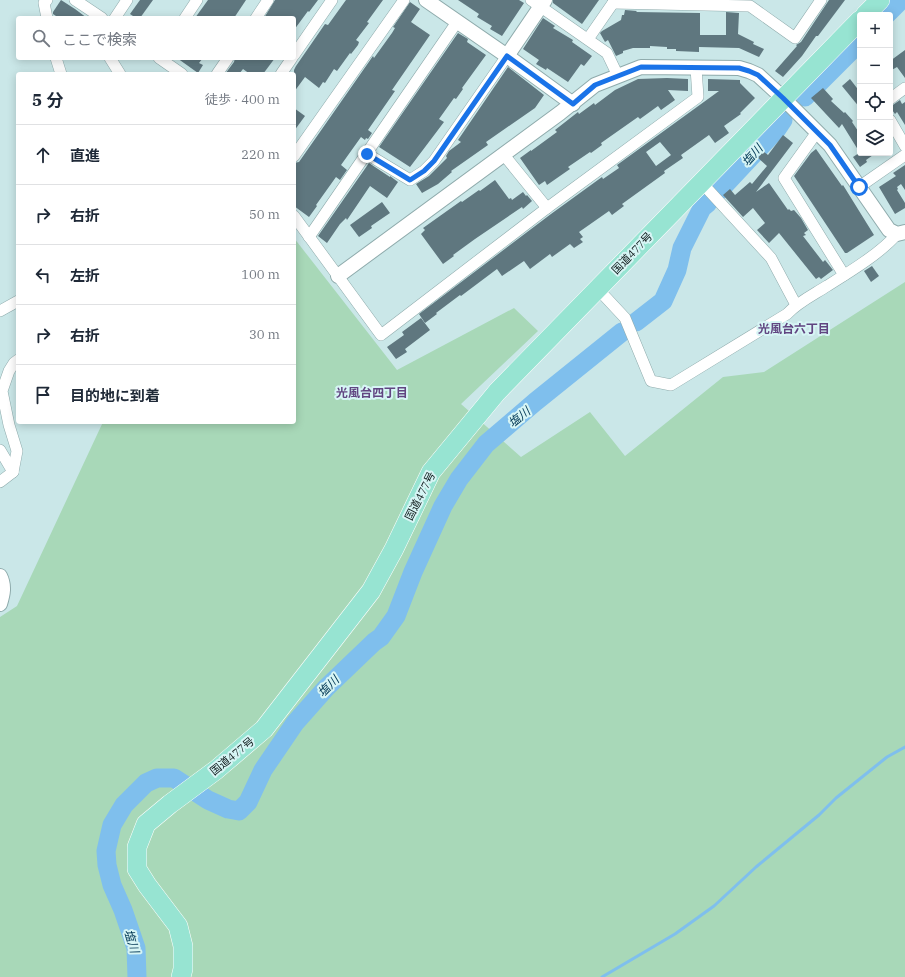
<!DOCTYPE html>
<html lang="ja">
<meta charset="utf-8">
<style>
:root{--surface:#fff;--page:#f6f6f7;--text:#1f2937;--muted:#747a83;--line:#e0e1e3}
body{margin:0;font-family:"IBM Plex Serif","Noto Sans JP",serif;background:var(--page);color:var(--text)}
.controls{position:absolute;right:12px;top:12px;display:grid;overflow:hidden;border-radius:4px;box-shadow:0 2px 10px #0003}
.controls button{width:36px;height:36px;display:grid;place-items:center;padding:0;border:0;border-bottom:1px solid var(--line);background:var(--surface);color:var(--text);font:20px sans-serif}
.stop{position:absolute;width:12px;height:12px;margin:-9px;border:3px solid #1a73e8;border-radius:50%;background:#fff}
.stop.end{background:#1a73e8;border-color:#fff;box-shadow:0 1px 4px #0008}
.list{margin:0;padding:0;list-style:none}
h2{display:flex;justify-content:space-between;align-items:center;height:52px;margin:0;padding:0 16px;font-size:17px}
h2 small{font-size:13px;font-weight:400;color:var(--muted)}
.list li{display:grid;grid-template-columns:26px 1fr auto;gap:12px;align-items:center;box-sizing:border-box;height:60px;padding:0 16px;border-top:1px solid var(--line)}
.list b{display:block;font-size:15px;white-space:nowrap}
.list em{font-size:13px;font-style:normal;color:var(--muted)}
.icon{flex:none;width:22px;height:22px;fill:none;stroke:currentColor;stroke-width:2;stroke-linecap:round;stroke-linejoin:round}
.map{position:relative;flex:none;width:905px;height:977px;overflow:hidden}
.search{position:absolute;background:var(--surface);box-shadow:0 2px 10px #0003;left:16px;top:16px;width:280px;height:44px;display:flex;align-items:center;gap:10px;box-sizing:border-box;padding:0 14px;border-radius:4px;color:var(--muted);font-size:15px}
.panel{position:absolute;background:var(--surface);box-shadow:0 2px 10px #0003;left:16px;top:72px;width:280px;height:352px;border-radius:4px}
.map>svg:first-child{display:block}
</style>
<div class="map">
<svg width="905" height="977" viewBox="0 0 905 977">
<rect width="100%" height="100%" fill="#cae7e8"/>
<polygon fill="#a8d8b8" points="294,238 397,370 514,308 538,331 461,404 521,457 590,412 625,456 723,377 764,372 905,282 905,977 0,977 0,617 17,606 103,422 294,422"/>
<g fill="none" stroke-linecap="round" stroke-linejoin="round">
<polyline stroke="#7fbfed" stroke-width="3" points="602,977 675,934 714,906 756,867 819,815 836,798 887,757 905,747"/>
<g stroke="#7fbfed" stroke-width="19">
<polyline points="886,15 901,0"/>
<polyline points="805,97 860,42"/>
<polyline points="720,190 777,129 783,120"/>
<polyline points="636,322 663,301 677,270 682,248 702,208 708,203"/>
<polyline points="137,977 136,948 123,910 112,885 107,865 106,851 112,825 124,805 146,783 157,778 174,778 208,800 228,809 239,811 248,802 263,770 295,723 326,688 374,642 381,637 396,616 413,572 443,506 459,479 486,444 535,402 622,332"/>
</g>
</g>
<g fill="#5f777f" fill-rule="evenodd">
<polygon points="61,0 75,9 87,18 59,18 53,14 53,12"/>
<polygon points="140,0 153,0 140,18 136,18 130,14"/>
<polygon points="208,0 246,0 234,18 195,18"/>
<polygon points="275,0 318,0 309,12 308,11 294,30 294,18 264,18"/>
<polygon points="346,0 383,0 367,22 369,23 356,40 359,42 358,45 351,54 350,53 337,71 334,69 325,83 323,82 319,88 305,77 294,92 294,70 296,66 325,24 328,25"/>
<polygon points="458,0 519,0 524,3 502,36 490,29 492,26 477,17 479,14"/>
<polygon points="553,0 599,0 582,24 553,3"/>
<polygon points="829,0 845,0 818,36 816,36 802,56 783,77 775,71 797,46 796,45 801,42"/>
<polygon points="410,2 420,9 411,22 430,35 392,90 395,91 368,130 372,133 368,139 366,138 365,140 361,137 341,165 347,170 340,180 336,177 316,205 317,206 309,217 294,206 294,163 299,162 373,56 374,58 392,33 395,28 393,27"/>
<polygon points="625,10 637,11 636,12 700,13 700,35 726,35 726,12 739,13 738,34 754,42 753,44 764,49 759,57 739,48 699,47 699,52 676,51 676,49 667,49 667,47 650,46 650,48 633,48 623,51 623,53 616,56 608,40 605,42 600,33 602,31 621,20 622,15 624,15"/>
<polygon points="543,18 555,26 553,28 573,40 572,42 592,56 584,66 581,64 568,82 547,68 546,70 536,64 539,60 523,49"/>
<polygon points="458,33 468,39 467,42 486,55 462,88 463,89 456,99 454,98 439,119 444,122 410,167 379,147"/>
<polygon points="905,50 905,78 897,67 890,71 890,61"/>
<polygon points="177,58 203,58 199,63 203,65 198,73"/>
<polygon points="235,58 275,58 263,74 250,74 243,69 239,74 225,74 234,62"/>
<polygon points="508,67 544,95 535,108 486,142 488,145 451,171 452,172 438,184 422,193 416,184 429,176 447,158 446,156 449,151 461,142 458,140"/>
<polygon points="667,78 688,79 688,91 668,90 675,100 661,110 658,106 640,119 638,117 601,143 602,145 591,153 590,152 568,167 570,169 547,185 545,181 539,185 520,158 531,150 531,151 557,132 555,130 578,112 579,114 594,103 595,105 615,90 638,79"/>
<path d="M 708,79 L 740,80 L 740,83 L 755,98 L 740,113 L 741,114 L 724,126 L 729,133 L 715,143 L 709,135 L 681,155 L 683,158 L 664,171 L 665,173 L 622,204 L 624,206 L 612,215 L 609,211 L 579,232 L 583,237 L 580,239 L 583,242 L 574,248 L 570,244 L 552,257 L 550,254 L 530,269 L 524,261 L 502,276 L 497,269 L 461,296 L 460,295 L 436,313 L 437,314 L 425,323 L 419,314 L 551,214 L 602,177 L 603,179 L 619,168 L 617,165 L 719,91 L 708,91 ZM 660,142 L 671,155 L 656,166 L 646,152 Z"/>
<polygon points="850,79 860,92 860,108 842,86"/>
<polygon points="823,88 833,99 831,101 844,113 845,112 853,121 852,122 860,134 860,153 842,124 839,128 811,98"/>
<polygon points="900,100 902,104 905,102 905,125 897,112 895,114 890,107"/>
<polygon points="294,108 305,116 294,131"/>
<polygon points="783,135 793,143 756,192 769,183 788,210 789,209 791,211 794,210 801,218 808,230 804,233 806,235 803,236 823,262 825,260 833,270 821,279 819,277 816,279 779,233 769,243 757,230 765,223 753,208 743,217 723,195 730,189 735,195 750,182 752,184 767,166 758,158 763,151 768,155"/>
<polygon points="816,149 842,186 843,185 874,235 847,253 845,253 794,176 811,153"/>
<polygon points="859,153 876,153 866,160 867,162 860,167 853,157"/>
<polygon points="369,163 390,177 390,176 398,182 387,198 370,186 347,220 346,218 340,224 327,243 318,236"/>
<polygon points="905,165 905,190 901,184 897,187 898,189 897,190 905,203 905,208 895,214 879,187 896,176 893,173"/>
<polygon points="495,180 509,199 511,198 512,200 523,192 526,196 527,195 532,201 523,209 522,207 475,239 453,255 454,256 443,264 421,234 425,230 423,228 461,201 462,202 479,190 480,191"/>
<polygon points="382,202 390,213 371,226 372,228 359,237 350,225"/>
<polygon points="872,266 879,276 871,282 864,271"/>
<polygon points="421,318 430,330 405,349 407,352 396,359 387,347 404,335 402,332"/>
</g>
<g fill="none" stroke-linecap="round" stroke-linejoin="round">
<defs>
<g id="minor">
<polyline points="47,0 44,3 47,18"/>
<polyline points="75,0 102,18"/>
<polyline points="531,0 607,53 618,76"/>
<polyline points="613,3 750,6 795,38 821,0"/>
<polyline points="115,18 127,0"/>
<polyline points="185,18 197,0"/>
<polyline points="256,18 268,0"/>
<polyline points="588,39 615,0"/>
<polyline points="294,55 332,0"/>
<polyline points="56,58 61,74"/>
<polyline points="110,58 120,74"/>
<polyline points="159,58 182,74"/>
<polyline points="217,74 228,58"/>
<polyline points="281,74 292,58"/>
<polyline points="890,99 905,88"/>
<polyline points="890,120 905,146"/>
<polyline points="817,132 784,178 844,275"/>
<polyline points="367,154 410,180 424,171 434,161 507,56"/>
<polyline points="504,155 547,208"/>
<polyline points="294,156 404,0"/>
<polyline points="701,182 771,258 796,305"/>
<polyline points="859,187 905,155"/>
<polyline points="294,216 381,335 547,208 698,97 696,68"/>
<polyline points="309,237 457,22"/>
<path d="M 598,289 L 625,318 L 651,381 L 671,385 L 787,314 C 798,302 813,295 827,286 C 848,273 881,253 897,234"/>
<polyline points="0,311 18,301"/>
<polyline points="0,450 13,472 0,482"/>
<polyline points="13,472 17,451 9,425 2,391 9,371 14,363 18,360"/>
</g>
<g id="tertiary">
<polyline points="426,0 507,56 573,104"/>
<polyline points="507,56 545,0"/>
<polyline points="338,276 560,113 595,85 641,67 739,68 749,71 758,75 783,98 830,145 889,230 897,234 905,232"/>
<path d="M 0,576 C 5,586 3,594 0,604"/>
</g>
<g id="trunk">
<polyline points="865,15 880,0"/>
<polyline points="181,977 183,969 183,946 178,926 147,885 137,869 137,847 146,824 170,804 216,770 264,729 371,591 394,549 431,472 497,392 860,20"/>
</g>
</defs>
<use href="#minor" stroke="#8fabac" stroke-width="12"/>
<use href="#tertiary" stroke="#8fabac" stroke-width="16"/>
<use href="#trunk" stroke="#fff" stroke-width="20"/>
<use href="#minor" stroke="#fff" stroke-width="11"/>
<use href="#tertiary" stroke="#fff" stroke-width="14"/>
<use href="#trunk" stroke="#97e4d2" stroke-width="19"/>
</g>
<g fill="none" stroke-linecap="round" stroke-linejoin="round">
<polyline stroke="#1a73e8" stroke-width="5" points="367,154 410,180 424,171 434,161 507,56 573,104 595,85 641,67 739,68 749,71 758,75 783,98 830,145 859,187"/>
</g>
<g text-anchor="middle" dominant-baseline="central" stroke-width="4" stroke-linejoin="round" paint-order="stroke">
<g font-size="11" fill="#0f1a1b" stroke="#d7f5f5">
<text transform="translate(632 253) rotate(-46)">国道477号</text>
<text transform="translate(420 496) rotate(-63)">国道477号</text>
<text transform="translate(232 756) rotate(-39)">国道477号</text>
</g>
<g font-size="12" font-style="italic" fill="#003654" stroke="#d7f5f5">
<text transform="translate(752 155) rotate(-48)">塩川</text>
<text transform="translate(519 417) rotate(-39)">塩川</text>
<text transform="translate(328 686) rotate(-45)">塩川</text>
<text transform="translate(132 941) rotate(74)">塩川</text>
</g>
<g font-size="12" font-weight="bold" fill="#614581" stroke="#d7f5f5">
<text x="794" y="328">光風台六丁目</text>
<text x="372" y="392">光風台四丁目</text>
</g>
</g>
</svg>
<div class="controls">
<button>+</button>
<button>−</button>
<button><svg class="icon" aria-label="locate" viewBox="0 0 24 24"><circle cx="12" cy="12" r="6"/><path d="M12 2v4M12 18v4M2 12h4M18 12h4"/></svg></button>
<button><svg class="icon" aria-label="layers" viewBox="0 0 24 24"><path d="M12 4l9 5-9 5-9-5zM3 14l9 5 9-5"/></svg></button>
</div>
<div class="stop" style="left:859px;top:187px"></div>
<div class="stop end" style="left:367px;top:154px"></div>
<div class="search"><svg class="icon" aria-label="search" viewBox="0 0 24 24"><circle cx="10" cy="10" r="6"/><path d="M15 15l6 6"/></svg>ここで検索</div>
<section class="panel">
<h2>5 分<small>徒歩 · 400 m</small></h2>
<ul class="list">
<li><svg class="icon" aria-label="ahead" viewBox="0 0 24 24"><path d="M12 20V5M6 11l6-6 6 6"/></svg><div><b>直進</b></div><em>220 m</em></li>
<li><svg class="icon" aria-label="right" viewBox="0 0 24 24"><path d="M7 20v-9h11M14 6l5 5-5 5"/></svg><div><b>右折</b></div><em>50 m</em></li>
<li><svg class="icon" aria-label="left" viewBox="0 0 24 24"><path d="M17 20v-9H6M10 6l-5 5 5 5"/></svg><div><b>左折</b></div><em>100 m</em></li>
<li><svg class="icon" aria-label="right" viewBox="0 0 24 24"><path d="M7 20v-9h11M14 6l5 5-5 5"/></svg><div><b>右折</b></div><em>30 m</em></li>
<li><svg class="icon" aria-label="arrive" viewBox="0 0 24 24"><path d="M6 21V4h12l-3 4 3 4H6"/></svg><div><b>目的地に到着</b></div></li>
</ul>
</section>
</div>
